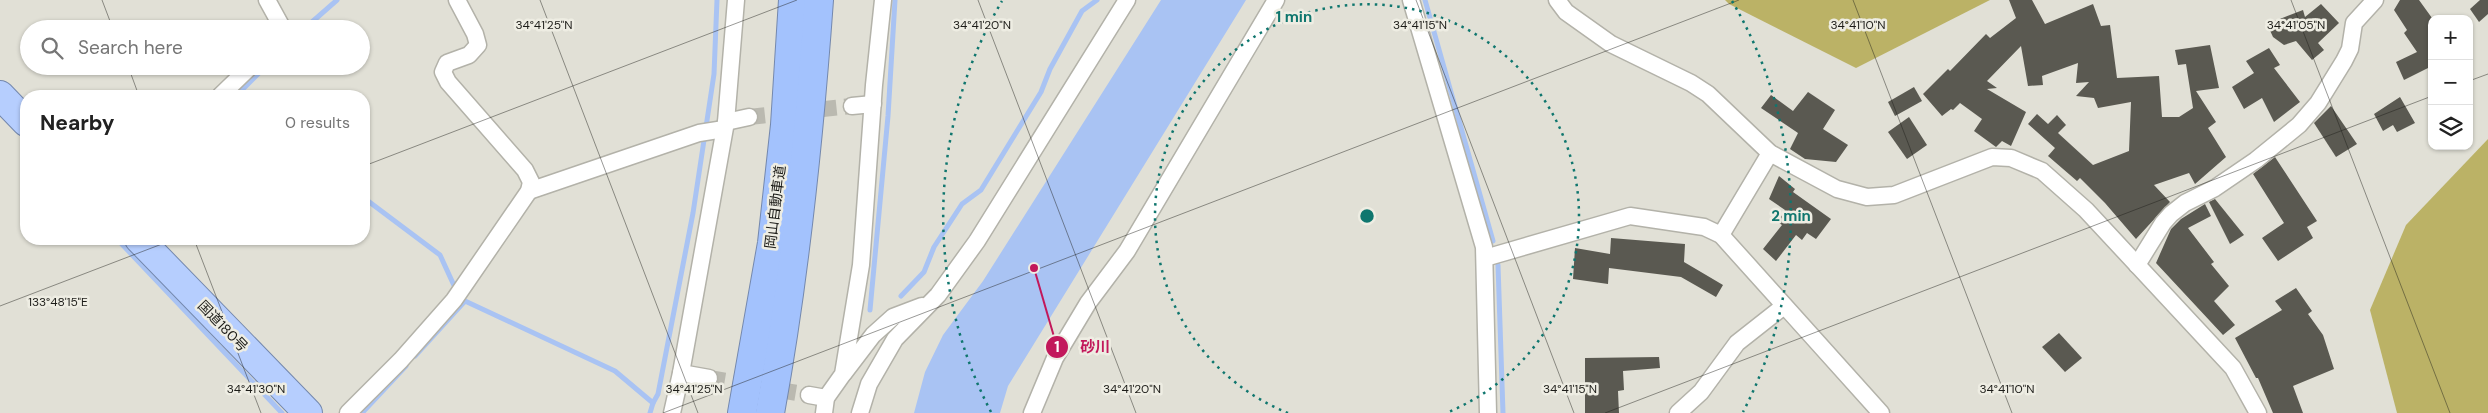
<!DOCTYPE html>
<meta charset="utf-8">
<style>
:root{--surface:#fff;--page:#f6f6f6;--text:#222;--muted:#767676;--line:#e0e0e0}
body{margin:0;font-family:"DM Sans","Noto Sans JP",sans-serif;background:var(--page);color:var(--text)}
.controls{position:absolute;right:15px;top:15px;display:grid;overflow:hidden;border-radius:10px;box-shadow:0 1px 4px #0004}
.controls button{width:45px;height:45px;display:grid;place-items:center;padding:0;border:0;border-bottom:1px solid var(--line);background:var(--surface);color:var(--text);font:25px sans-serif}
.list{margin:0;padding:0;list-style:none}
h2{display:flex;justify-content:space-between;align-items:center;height:65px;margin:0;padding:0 20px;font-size:21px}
h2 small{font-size:16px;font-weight:400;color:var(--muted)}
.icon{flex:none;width:28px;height:28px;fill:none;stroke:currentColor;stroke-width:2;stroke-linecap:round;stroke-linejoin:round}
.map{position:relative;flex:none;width:2488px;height:413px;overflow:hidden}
.search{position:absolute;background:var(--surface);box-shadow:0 1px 4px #0004;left:20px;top:20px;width:350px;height:55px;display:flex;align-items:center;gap:12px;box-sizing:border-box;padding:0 18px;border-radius:28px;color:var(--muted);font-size:19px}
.panel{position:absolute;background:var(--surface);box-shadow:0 1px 4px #0004;left:20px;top:90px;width:350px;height:155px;border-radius:20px}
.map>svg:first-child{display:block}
</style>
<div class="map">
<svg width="2488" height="413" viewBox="0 0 2488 413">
<rect width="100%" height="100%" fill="#e1e0d6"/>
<g fill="#bbb266">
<polygon points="1725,0 1990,0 1856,68 1729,4"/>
<polygon points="2488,139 2488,413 2397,413 2370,310 2406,225"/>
</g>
<polygon fill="#a9c3f3" points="1161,0 1246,0 1008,386 1000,413 914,413 925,372 943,335 983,281"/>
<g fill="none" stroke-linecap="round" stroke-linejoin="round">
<g stroke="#a9c3f3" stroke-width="5">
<polyline points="1425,0 1493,241"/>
<polyline points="304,29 337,0"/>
<polyline points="236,96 266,66"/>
<polyline points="364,198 440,255 457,292"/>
<polyline points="117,239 282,413"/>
<polyline points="1498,265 1503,413"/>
<polyline points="901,296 924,272 934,247 962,204 981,190 1041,92 1050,69 1082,11 1097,0"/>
<polyline points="870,310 888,116 895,0"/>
<polyline points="415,356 465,301 615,371 653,403 658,394 693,213 714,74 717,0"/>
<polyline points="362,413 406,366"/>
<polyline points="650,413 653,403"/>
</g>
</g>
<g fill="#5a5951">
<polygon points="2009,0 2032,0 2045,24 2093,4 2101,26 2110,25 2117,78 2159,76 2162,117 2179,117 2193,108 2186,64 2178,65 2175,50 2210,45 2219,88 2196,91 2216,122 2208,128 2226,157 2195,184 2189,173 2154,185 2170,202 2136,239 2105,203 2080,178 2077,181 2048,156 2055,148 2028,124 2037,114 2048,124 2057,115 2066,125 2058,133 2093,165 2129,151 2131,102 2098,108 2094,98 2076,96 2089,82 2076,83 2078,63 2042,76 2043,85 2028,86 2021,46 1987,81 1997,88 1987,89 2026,112 2011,146 2002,141 1996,147 1974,131 1982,119 1960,103 1953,110 1951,109 1942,116 1923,94 1948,69 1950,71 1986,34 1990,38 2016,18"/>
<polygon points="2400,0 2419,0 2432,18 2432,74 2428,68 2404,80 2396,62 2417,52 2404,33 2407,30 2394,10"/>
<polygon points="2480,0 2488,0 2488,14 2479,22 2470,9"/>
<polygon points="2321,4 2339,23 2318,43 2324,50 2312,60 2296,41 2284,45 2273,37 2267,24 2303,10 2305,17"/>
<polygon points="2269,48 2280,65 2274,68 2300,102 2274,122 2262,98 2244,109 2232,87 2254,73 2246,61"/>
<polygon points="1914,87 1922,101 1895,116 1888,102"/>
<polygon points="1808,92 1835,110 1823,129 1848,145 1836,162 1805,159 1790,149 1798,133 1761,108 1771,95 1793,111"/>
<polygon points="2400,97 2415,123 2397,132 2393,125 2383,131 2374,114"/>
<polygon points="2331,106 2357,144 2336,157 2314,123"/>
<polygon points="1909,117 1927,145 1907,159 1888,132"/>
<polygon points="2275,157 2317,221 2307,227 2313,238 2278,261 2262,238 2284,223 2253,174"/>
<polygon points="1779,176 1795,189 1793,192 1831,219 1816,239 1807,233 1802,240 1796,235 1776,261 1763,249 1782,225 1778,222 1785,210 1769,199"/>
<polygon points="2215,199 2244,235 2230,244 2209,202"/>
<polygon points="2205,204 2211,216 2188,228 2214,262 2211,264 2229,286 2214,301 2235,325 2223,335 2156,263 2171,229 2181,219"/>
<polygon points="1611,238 1685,244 1684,262 1723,285 1716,297 1681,277 1609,268 1608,284 1573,279 1575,248 1610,254"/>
<polygon points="2296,288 2312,311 2308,314 2323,335 2334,369 2293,386 2303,413 2273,413 2258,378 2256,378 2235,338 2282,310 2275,301"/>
<polygon points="2059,333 2082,358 2065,372 2042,347"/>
<polygon points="1659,357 1660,368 1623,371 1624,390 1618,391 1619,413 1585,413 1585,358"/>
</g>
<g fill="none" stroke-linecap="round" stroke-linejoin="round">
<g stroke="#bab9b0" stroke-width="16" stroke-dasharray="16 8" stroke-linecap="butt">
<polyline points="749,117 852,106"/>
<polyline points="709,378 809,395"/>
</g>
<defs>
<g id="minor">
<polyline points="267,0 283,29"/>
<polyline points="1411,0 1484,247 1488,413"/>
<polyline points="1557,0 1566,12 1611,44 1691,83 1708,94 1770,153 1837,189 1867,197 1894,195 1992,157 2011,158 2042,171 2086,210 2233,368 2258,413"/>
<polyline points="220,96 251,66"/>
<polyline points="852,106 873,104"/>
<polyline points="726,122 749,117"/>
<polyline points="529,191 699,133 724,129"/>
<polyline points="1721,235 1770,153"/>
<polyline points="1485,258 1630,216 1704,227 1721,235 1881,413"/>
<polyline points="2137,265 2163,223 2171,214 2185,203 2215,188 2256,160 2299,125 2318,103 2344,61 2350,49 2354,23 2375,0"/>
<polyline points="681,373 709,378"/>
<polyline points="844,373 873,335 893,317 922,306"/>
<polyline points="809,395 826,398"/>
<polyline points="348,413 401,360 454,300 529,191 531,182 525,170 448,82 443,72 447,63 469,55 478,45 475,34 457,0"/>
<polyline points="672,413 681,373 726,122 736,0"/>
<polyline points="824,413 826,398 843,374 861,265 874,85 883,0"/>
<polyline points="860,413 869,384 895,339 938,295 977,241 1127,0"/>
<polyline points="1032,413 1055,358 1088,303 1127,251 1276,0"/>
<polyline points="1678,413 1701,392 1737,343 1784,306"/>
</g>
<g id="trunk">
<polyline points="0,95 26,122"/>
<polyline points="139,239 308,413"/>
</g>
<g id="motorway">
<polyline points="742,413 772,243 785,125 793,0"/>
<path d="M 770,413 C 795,276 809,139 819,0"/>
</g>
</defs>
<use href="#minor" stroke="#b3b2a9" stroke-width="19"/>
<use href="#trunk" stroke="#7488ad" stroke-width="30"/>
<use href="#motorway" stroke="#7488ad" stroke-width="30"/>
<use href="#minor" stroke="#fff" stroke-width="16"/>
<use href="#trunk" stroke="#b6cefe" stroke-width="28"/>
<use href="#motorway" stroke="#a3c2fd" stroke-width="28"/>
</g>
<path fill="none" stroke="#1c1c18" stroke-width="1" stroke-opacity="0.45" d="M 102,0 L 113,29M 540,0 L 698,413M 978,0 L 1136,413M 1416,0 L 1574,413M 1853,0 L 2012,413M 2291,0 L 2450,413M 128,66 L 139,96M 2469,81 L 2488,74M 364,166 L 797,0M 194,239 L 261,413M 0,306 L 175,239M 663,413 L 1739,0M 1605,413 L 2432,96"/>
<g fill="none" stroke="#0f766e" stroke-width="2.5" stroke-dasharray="2.5 5">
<path d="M1288 413A212 212 0 1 1 1446 413"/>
<path d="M991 412A424 424 0 0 1 1002 1M1732 1A424 424 0 0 1 1743 412"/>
</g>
<g text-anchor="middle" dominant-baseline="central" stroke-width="5" stroke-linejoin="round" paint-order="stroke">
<g font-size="14" fill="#1c1c18" stroke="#eeede3">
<text transform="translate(775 207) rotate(-83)">岡山自動車道</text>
<text transform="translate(223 326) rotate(46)">国道180号</text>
</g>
</g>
<g font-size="12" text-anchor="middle" fill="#1c1c18" stroke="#eeede3" stroke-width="5" stroke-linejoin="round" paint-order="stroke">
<text x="1420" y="29">34°41'15"N</text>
<text x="1858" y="29">34°41'10"N</text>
<text x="2296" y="29">34°41'05"N</text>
<text x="544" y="29">34°41'25"N</text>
<text x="982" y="29">34°41'20"N</text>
<text x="58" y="306">133°48'15"E</text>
<text x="256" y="393">34°41'30"N</text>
<text x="694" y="393">34°41'25"N</text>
<text x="1132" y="393">34°41'20"N</text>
<text x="1570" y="393">34°41'15"N</text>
<text x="2007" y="393">34°41'10"N</text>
</g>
<circle cx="1367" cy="216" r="8" fill="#0f766e" stroke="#eeede3" stroke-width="2.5"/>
<g font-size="15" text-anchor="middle" font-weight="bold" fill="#0f766e" stroke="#eeede3" stroke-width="5" stroke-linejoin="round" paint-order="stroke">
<text x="1294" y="22">1 min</text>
<text x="1791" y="221">2 min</text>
</g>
<path fill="none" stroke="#c2185b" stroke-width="2" d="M1034 268L1057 347"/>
<g fill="#c2185b" stroke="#eeede3" stroke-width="2">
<circle cx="1034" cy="268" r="5"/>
<circle cx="1057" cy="347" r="12"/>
</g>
<g font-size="15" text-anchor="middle" font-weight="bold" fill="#fff">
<text x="1057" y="352">1</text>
</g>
<g font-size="15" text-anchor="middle" font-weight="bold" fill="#c2185b" stroke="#eeede3" stroke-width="5" stroke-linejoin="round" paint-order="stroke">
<text x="1095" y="352">砂川</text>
</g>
</svg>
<div class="controls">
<button>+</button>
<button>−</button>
<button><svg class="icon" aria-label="layers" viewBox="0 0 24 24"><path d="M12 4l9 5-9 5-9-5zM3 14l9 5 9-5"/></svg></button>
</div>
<div class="search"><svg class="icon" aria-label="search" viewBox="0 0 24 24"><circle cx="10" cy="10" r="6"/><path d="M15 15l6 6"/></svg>Search here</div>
<section class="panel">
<h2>Nearby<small>0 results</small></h2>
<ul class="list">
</ul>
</section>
</div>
